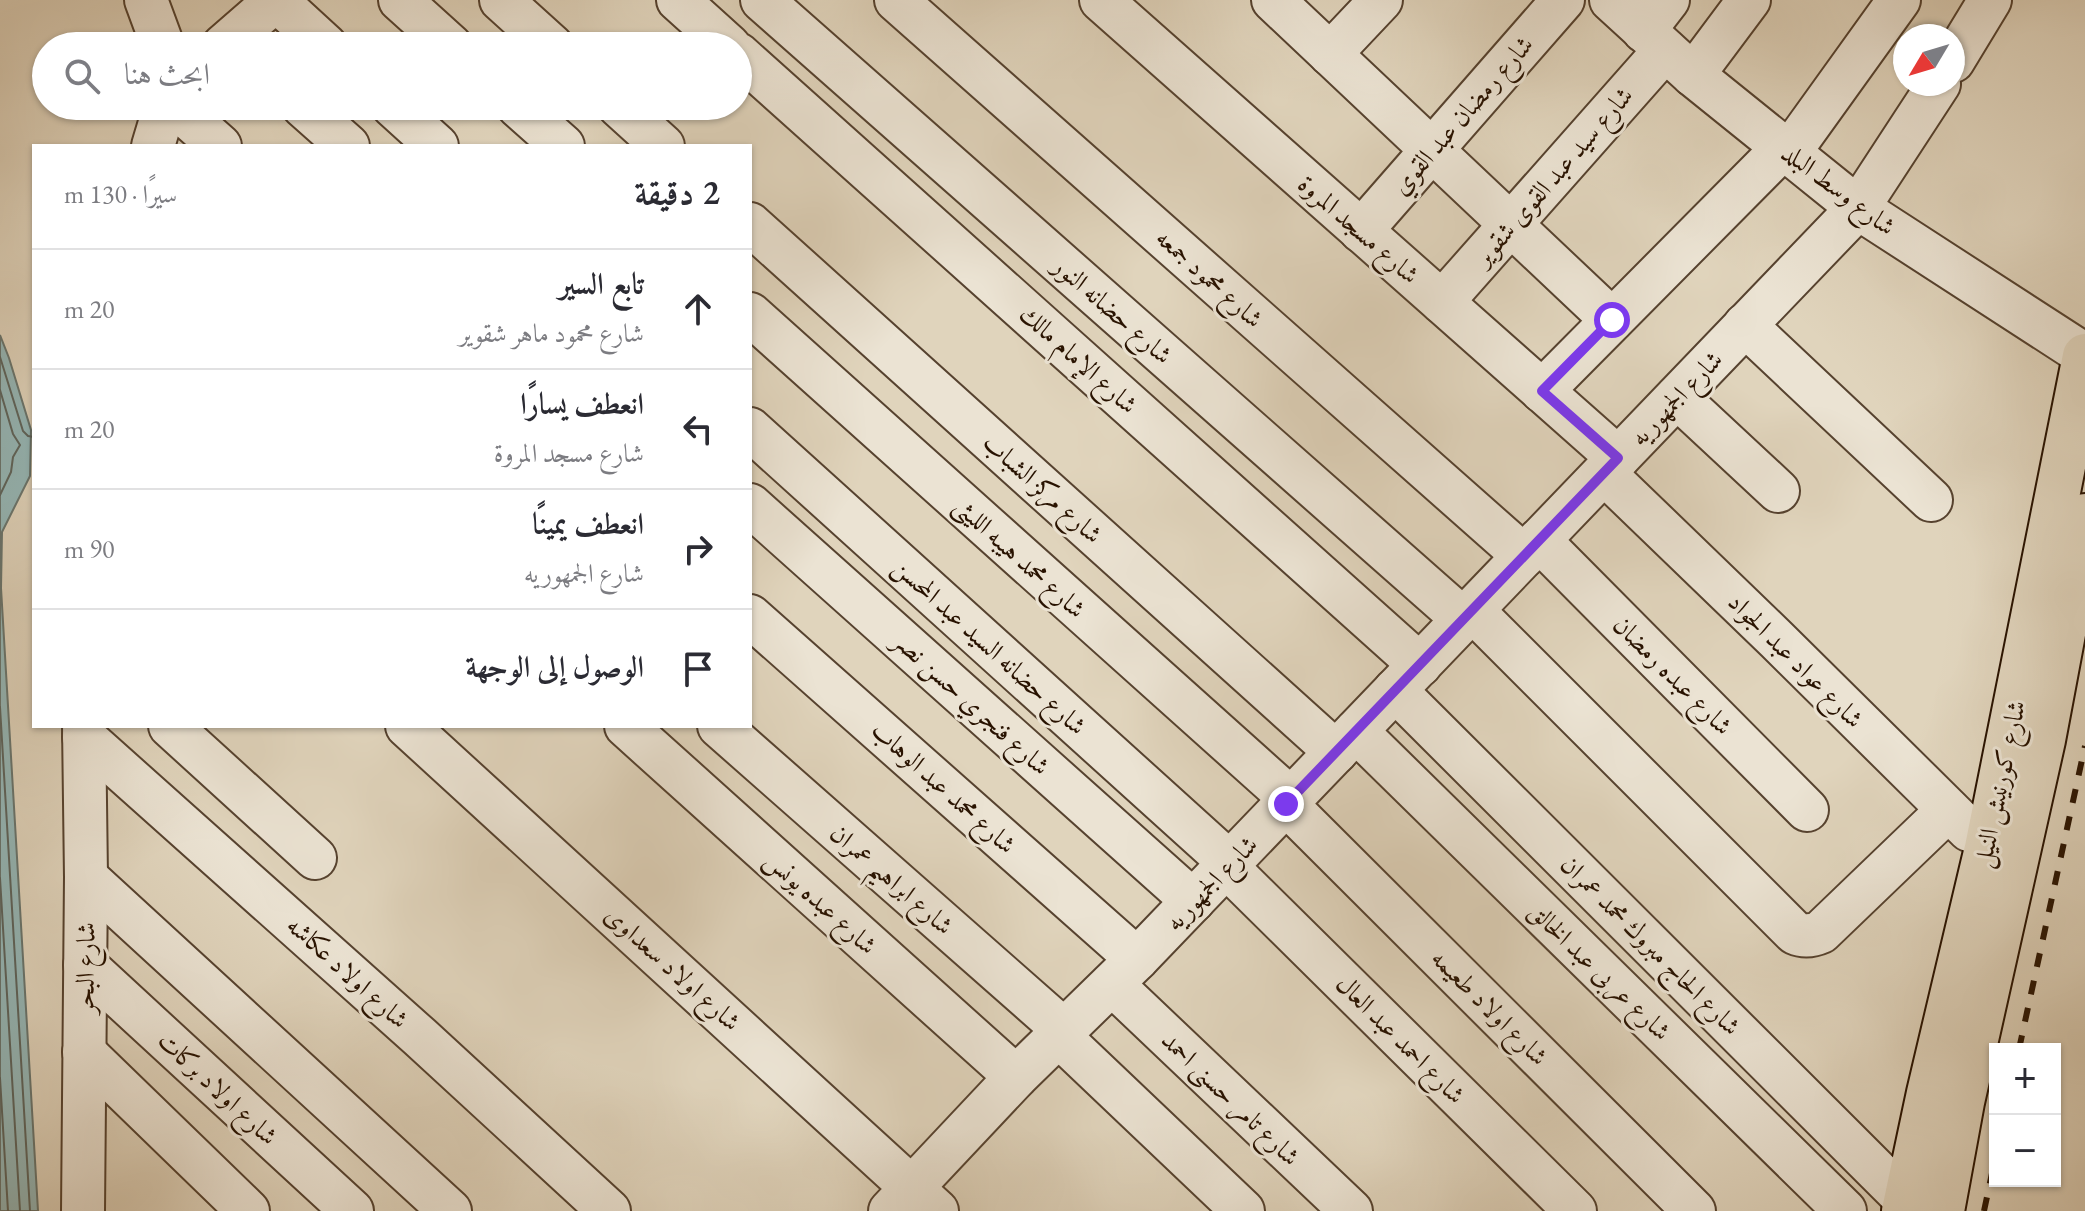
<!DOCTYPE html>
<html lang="ar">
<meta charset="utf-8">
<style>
:root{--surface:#fff;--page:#f2f2f3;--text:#2b2b33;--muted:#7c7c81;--line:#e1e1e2}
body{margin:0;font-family:"EB Garamond",Amiri,serif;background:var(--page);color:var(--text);direction:rtl}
.controls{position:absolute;right:24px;bottom:24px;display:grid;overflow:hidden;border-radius:0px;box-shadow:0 2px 6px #0004}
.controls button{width:72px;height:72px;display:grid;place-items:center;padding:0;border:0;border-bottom:2px solid var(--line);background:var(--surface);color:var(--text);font:40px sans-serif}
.compass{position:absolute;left:1893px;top:24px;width:72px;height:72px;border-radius:50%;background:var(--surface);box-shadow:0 2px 6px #0004;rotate:232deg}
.stop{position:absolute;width:24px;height:24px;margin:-18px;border:6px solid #7c3aed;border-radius:50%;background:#fff}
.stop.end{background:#7c3aed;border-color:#fff;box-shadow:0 2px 8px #0008}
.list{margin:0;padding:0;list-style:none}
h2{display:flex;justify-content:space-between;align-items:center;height:104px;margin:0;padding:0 32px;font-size:34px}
h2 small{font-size:26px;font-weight:400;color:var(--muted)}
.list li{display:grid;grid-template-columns:52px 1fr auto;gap:24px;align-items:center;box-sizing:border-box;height:120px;padding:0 32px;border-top:2px solid var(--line)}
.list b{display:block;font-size:30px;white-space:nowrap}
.list p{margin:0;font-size:26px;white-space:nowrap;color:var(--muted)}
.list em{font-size:26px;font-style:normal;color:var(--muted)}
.icon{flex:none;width:44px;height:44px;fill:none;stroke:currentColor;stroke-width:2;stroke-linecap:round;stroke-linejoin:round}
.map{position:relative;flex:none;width:2085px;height:1211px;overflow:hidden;direction:ltr}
.search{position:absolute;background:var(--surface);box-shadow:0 2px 6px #0004;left:32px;top:32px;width:720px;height:88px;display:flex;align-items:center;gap:20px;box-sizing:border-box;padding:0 28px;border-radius:44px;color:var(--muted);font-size:30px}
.panel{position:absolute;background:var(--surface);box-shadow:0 2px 6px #0004;left:32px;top:144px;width:720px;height:584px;border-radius:0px;direction:rtl}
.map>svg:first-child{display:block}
</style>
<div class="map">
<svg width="2085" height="1211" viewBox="0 0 2085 1211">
<rect width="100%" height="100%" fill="#e0d4bc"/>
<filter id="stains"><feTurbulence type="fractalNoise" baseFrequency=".0025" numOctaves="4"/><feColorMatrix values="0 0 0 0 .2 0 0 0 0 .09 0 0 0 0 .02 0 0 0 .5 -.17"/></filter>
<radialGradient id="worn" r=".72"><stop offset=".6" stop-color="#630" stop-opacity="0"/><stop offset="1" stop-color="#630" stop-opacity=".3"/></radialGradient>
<polygon fill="#95b7b7" stroke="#69756e" stroke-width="2" points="0,335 9,358 31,430 30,476 2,532 1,588 38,1211 0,1211"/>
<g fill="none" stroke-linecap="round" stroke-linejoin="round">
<g stroke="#5e645c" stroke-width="2">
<polyline points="0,357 23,431 28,436 34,437"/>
<polyline points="0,390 13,434 20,445 13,457 11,472 0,495"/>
<polyline points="0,707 30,1211"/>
<polyline points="0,878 20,1211"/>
<polyline points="0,1078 8,1211"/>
</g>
<defs>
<g id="minor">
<polyline points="146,0 163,46"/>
<polyline points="400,0 451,46"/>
<polyline points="501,0 552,46"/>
<polyline points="678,0 729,46"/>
<polyline points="762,0 1463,619"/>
<polyline points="896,0 1524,556"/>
<polyline points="1101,0 1618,458"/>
<polyline points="1273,0 1612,320"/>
<polyline points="1611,0 1693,75 1858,208 2085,355"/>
<polyline points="1644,31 1668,0"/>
<polyline points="223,46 276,0 326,46"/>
<polyline points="738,54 1420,665"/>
<polyline points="1330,54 1381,0"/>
<polyline points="1953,61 1990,0"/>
<polyline points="1693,75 1749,0"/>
<polyline points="175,106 220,146"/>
<polyline points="303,106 348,146"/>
<polyline points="393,106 437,146"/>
<polyline points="518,106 563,146"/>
<polyline points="619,106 663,146"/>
<polyline points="153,146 165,106"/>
<polyline points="1789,153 1899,0"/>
<polyline points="750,224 1336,752"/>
<polyline points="1361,231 1563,0"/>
<polyline points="1442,302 1665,50"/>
<polyline points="750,314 1291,799"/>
<polyline points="1745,325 1931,500"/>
<polyline points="1542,391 1783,148"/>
<polyline points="1677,397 1778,491"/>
<polyline points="750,429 1230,863"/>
<polyline points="1604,473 1777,640 1969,830"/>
<polyline points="750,505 1193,901"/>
<polyline points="1539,540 1807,810"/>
<path d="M 1472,610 L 1795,933 C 1804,937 1812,936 1821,932 L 1948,810"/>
<polyline points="750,616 1137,959"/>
<polyline points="1395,690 1906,1200"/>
<polyline points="170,726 315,858"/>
<polyline points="407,726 937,1211"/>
<polyline points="626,726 1016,1077"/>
<polyline points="719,726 1065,1031"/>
<polyline points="1356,731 1845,1211"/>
<polyline points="84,737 420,1037 609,1211"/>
<polyline points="1286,804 1694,1211"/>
<polyline points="1226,866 1575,1211"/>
<polyline points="86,877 450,1211"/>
<polyline points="85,965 352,1211"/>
<polyline points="1112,984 1351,1211"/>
<polyline points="1059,1036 1243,1211"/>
<polyline points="84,1052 248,1211"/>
<polyline points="83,1211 86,877 84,726"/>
<polyline points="890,1211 1016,1077 1137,959 1858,208 1939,84"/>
</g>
<g id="primary">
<polyline points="1904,1211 1929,1093 1987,848 2085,356"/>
<polyline points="1942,1211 1962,1102 2043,740 2085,516"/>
</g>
</defs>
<use href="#minor" stroke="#56422f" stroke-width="46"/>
<use href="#primary" stroke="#281200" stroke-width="48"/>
<use href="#minor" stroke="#ebe3d3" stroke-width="42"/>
<use href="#primary" stroke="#e0d4bc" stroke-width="44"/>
<g stroke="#281200" stroke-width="6" stroke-dasharray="14 14" stroke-linecap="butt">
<polyline points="2019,1049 2085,746"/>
<polyline points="1984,1211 1995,1159"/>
</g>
</g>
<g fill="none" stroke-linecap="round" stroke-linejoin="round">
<polyline stroke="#7c3aed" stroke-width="10" points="1286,804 1618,458 1542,391 1612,320"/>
</g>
<g text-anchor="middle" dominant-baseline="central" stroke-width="6" stroke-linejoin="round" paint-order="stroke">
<g font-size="26" fill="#281200" stroke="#ebe3d3">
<text transform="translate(1462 115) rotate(-49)">شارع رمضان عبد القوي</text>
<text transform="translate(1553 176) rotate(-49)">شارع سيد عبد القوى شقوير</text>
<text transform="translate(1839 189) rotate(37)">شارع وسط البلد</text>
<text transform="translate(1359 229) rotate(41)">شارع مسجد المروة</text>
<text transform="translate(1210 278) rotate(42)">شارع محمود جمعه</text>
<text transform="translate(1113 310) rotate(41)">شارع حضانه النور</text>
<text transform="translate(1079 359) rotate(42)">شارع الإمام مالك</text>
<text transform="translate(1676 398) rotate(-46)">شارع الجمهوريه</text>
<text transform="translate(1043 488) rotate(42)">شارع مركز الشباب</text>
<text transform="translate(1020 557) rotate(42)">شارع محمد هيبه الليثى</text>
<text transform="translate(990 646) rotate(42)">شارع حضانه السيد عبد المحسن</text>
<text transform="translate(1796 660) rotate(45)">شارع عواد عبد الجواد</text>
<text transform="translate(1673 675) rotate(45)">شارع عبده رمضان</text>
<text transform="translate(972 703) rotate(42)">شارع فنجري حسن نصر</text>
<text transform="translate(1999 784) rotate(-78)">شارع كورنيش النيل</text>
<text transform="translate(944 787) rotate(42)">شارع محمد عبد الوهاب</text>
<text transform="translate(892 879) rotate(41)">شارع ابراهيم عمران</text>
<text transform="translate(1211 883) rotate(-46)">شارع الجمهوريه</text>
<text transform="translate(821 902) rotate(42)">شارع عبده يونس</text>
<text transform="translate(1651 945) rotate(45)">شارع الحاج مبروك محمد عمران</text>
<text transform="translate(85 968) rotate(-89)">شارع البحر</text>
<text transform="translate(673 968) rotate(42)">شارع اولاد سعداوى</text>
<text transform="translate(1600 971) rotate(44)">شارع عربى عبد الخالق</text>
<text transform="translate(348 972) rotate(42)">شارع اولاد عكاشه</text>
<text transform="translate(1490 1007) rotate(45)">شارع اولاد طعيمه</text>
<text transform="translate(1401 1039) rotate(45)">شارع احمد عبد العال</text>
<text transform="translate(218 1088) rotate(43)">شارع اولاد بركات</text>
<text transform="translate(1231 1098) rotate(44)">شارع تامر حسنى احمد</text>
</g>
</g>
<rect width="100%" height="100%" filter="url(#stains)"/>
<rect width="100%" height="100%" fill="url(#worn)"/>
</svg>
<div class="controls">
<button>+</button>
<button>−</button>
</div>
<svg class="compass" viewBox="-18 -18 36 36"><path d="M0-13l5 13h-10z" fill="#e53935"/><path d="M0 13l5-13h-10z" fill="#7c7c81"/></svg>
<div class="stop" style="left:1612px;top:320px"></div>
<div class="stop end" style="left:1286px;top:804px"></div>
<div class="search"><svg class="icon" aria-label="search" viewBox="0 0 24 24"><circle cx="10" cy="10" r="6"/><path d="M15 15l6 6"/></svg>ابحث هنا</div>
<section class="panel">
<h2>2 دقيقة<small>سيرًا · 130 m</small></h2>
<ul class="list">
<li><svg class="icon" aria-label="ahead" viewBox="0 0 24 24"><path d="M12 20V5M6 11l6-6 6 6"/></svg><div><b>تابع السير</b><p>شارع محمود ماهر شقوير</p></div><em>20 m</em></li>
<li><svg class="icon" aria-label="left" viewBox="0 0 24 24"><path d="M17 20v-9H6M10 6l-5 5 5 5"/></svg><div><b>انعطف يسارًا</b><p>شارع مسجد المروة</p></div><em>20 m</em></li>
<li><svg class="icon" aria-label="right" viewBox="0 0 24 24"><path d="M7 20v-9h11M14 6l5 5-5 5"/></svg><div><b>انعطف يمينًا</b><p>شارع الجمهوريه</p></div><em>90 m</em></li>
<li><svg class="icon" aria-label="arrive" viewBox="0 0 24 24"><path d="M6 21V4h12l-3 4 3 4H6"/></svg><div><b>الوصول إلى الوجهة</b></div></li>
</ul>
</section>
</div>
